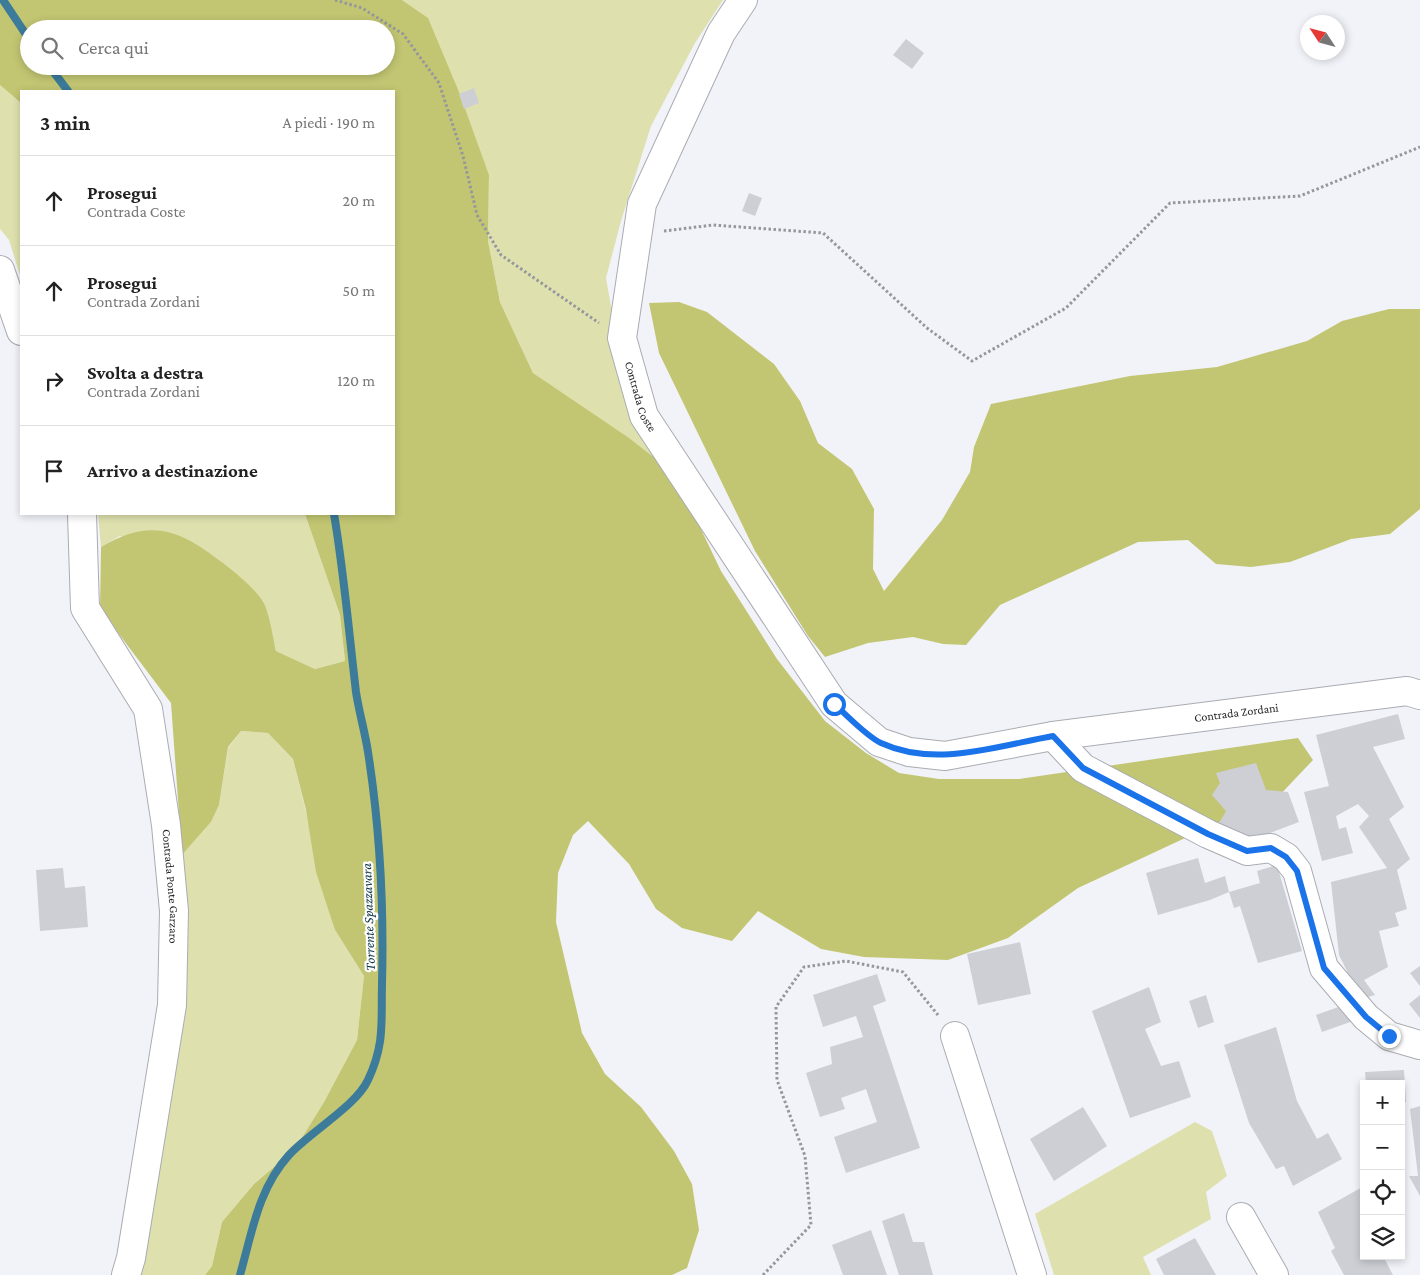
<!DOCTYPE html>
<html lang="it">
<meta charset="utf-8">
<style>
:root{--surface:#fff;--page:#f6f6f6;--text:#222;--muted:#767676;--line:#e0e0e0}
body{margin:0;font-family:"Crimson Pro",serif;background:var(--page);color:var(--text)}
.controls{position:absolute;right:15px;bottom:15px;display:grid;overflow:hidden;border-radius:0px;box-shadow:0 2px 8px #0003}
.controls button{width:45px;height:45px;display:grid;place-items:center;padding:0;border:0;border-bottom:1px solid var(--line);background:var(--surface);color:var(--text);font:25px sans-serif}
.compass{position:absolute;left:1300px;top:15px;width:45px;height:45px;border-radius:50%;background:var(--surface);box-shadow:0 2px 8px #0003;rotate:306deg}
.stop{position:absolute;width:15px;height:15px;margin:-11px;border:4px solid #1a73e8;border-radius:50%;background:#fff}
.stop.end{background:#1a73e8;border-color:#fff;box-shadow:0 1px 5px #0008}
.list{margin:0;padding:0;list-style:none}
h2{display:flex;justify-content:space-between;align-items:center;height:65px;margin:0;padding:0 20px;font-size:21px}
h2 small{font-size:16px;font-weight:400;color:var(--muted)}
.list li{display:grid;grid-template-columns:32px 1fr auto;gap:15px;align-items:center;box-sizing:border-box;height:90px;padding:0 20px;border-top:1px solid var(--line)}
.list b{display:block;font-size:19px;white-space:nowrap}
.list p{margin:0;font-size:16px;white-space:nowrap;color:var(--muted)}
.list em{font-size:16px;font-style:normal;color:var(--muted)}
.icon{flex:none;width:28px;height:28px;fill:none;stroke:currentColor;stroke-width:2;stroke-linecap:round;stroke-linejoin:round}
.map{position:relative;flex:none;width:1420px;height:1275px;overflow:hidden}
.search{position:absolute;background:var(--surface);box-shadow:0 2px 8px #0003;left:20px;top:20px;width:375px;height:55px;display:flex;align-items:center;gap:12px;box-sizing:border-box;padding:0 18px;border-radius:28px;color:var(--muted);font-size:19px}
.panel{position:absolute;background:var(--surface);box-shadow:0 2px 8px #0003;left:20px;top:90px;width:375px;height:425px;border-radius:0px}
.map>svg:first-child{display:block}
</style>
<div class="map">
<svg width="1420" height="1275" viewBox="0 0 1420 1275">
<rect width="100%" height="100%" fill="#f2f3f9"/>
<g fill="#dee1ae">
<polygon points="402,0 723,0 695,43 651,126 621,221 606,278 621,363 674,473 533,373 500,302 488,241 489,175 428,19"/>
<polygon points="0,85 21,103 21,278 9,240 0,229"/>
<polygon points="98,514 305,514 340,615 345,661 315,669 276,651 263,601 120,536 101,547"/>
<polygon points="241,731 268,733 293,759 335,930 364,976 357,1040 324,1102 295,1149 254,1184 222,1222 212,1266 205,1275 137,1275 167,1114 188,952 182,855 211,822 219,805 228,748"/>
<polygon points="1195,1122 1212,1131 1227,1176 1206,1192 1211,1219 1143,1257 1151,1275 1054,1275 1035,1214"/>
</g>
<g fill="#c2c672" fill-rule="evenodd">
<path d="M 0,0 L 402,0 L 428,18 L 459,92 L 489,175 L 488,241 L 500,302 L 533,373 L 629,438 L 674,473 L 721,571 L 777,659 L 825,721 L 866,753 L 899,773 L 939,779 L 1019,779 L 1298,738 L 1313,760 L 1276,799 L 1213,825 L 1078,888 L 1008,938 L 948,960 L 864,957 L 821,949 L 758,911 L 732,941 L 682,928 L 656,909 L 629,864 L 588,821 L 573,835 L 558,873 L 556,922 L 582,1033 L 605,1074 L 641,1107 L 674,1151 L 692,1184 L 699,1230 L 687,1268 L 672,1275 L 205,1275 L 212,1266 L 222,1222 L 254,1184 L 295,1149 L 324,1102 L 357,1040 L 364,976 L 335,930 L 316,872 L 306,810 L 293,759 L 268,733 L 241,731 L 228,747 L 219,805 L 211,822 L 182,855 L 171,703 L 100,609 L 101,547 C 151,517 180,530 223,563 C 236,573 252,586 262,600 C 269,610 273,638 276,651 L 315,669 L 345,661 L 340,615 L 305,514 L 394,514 L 394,91 L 21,91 L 21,103 L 0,85 ZM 29,29 L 386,29 L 386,66 L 29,66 Z"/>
<polygon points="679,302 707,312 774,364 800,401 818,443 852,469 874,509 873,569 884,591 942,520 970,472 974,447 991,404 1130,376 1217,367 1307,341 1342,321 1389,309 1420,309 1420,509 1390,534 1351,539 1290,562 1251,567 1216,564 1188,540 1138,542 1000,605 966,645 943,644 913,637 868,643 825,657 808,636 755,551 659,353 649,303"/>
</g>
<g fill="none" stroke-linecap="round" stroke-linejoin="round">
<g stroke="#3c7b9a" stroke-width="8">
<polyline points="3,0 29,39"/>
<polyline points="49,66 68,91"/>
<path d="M 240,1275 C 252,1233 258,1189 289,1155 C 310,1132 356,1106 368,1080 C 385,1044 381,1022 382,984 C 384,907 380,829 368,752 C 365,732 359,712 356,692 C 349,633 344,573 334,514"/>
</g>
</g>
<g fill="#cecfd5">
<polygon points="906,39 924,53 912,69 893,55"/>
<polygon points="474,88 479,103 464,109 459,94"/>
<polygon points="749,193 762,198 755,216 742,211"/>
<polygon points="1398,714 1405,739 1373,747 1404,807 1389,819 1410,859 1397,870 1407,909 1395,913 1399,926 1379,931 1388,967 1364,980 1375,995 1361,999 1339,955 1331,882 1387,868 1359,827 1369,816 1358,804 1336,816 1339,829 1346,827 1353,853 1322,861 1304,792 1329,786 1316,735"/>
<polygon points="1256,763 1266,790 1288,792 1299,822 1249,841 1218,825 1226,811 1212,795 1220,783 1216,773"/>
<polygon points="1198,858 1205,883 1225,876 1229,892 1260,883 1257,871 1277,865 1302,951 1258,963 1240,906 1234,908 1229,892 1210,900 1158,915 1146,873"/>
<polygon points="63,868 65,888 85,886 88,927 40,931 36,870"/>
<polygon points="1020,942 1031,994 978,1005 967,954"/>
<polygon points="1420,966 1420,986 1410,973"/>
<polygon points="877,974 886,1001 873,1006 920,1148 846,1173 834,1137 877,1122 866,1089 841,1098 845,1109 820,1117 806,1073 832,1064 830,1047 863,1037 856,1016 823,1027 813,995"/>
<polygon points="1149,987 1161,1022 1145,1029 1161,1066 1179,1061 1191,1097 1130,1118 1092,1011"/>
<polygon points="1206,995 1214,1022 1198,1028 1189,1001"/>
<polygon points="1420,995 1420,1018 1409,1004"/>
<polygon points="1347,1004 1353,1021 1322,1032 1316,1015"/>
<polygon points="1276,1027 1297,1101 1317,1139 1328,1133 1342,1159 1293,1186 1284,1166 1276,1169 1249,1123 1224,1045"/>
<polygon points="1404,1070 1406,1102 1401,1103 1401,1084 1366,1084 1365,1072"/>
<polygon points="1420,1106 1420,1196 1409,1176 1418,1176 1410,1109"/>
<polygon points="1083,1107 1107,1146 1054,1181 1030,1139"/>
<polygon points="1364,1186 1364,1256 1383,1256 1393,1275 1344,1275 1331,1251 1335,1248 1318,1212"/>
<polygon points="904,1213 913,1242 924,1242 933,1275 899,1275 882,1221"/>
<polygon points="871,1230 887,1275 843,1275 832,1245"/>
<polygon points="1195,1238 1216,1275 1164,1275 1156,1259"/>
</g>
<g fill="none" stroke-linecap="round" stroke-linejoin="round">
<defs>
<g id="street">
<path id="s1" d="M 743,0 L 721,33 L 642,204 L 622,338 L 644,416 L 834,704 L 879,742 L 909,752 L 945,756 L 1053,736 L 1407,691 L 1420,695"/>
<polyline points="0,270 21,331"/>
<path id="s2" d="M 82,514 L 85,608 L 148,709 L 166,825 L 174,911 L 172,1005 L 131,1258 L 126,1275"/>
<polyline points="1053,736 1083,768 1208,834 1247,851 1271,848 1286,857 1297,871 1324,968 1366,1017 1389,1036 1420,1045"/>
<polyline points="955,1036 1032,1275"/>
<polyline points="1241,1217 1274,1275"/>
</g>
</defs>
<use href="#street" stroke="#aaacb2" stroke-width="30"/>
<g stroke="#96979c" stroke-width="3" stroke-dasharray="2.5 2.5" stroke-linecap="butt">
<polyline points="335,0 362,8 403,34 439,83 463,156 477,215 501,255 599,323"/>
<polyline points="664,231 713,225 823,233 927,328 972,361 1066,308 1170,203 1300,196 1420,147"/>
<polyline points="763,1275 811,1225 805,1156 777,1080 776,1007 804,967 846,961 903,972 938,1015"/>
</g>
<use href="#street" stroke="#fff" stroke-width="28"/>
</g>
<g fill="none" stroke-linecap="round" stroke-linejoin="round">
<path stroke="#1a73e8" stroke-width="6" d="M 834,704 C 847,715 866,736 881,743 C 935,768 997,746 1053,736 L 1083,768 L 1208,834 L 1247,851 L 1271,848 L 1286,857 L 1297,871 L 1324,968 L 1366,1017 L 1389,1036"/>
</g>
<g text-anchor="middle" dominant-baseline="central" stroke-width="4.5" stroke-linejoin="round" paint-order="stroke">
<g font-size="12" fill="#252628" stroke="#fff">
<text stroke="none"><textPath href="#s1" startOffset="425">Contrada Coste</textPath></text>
<text stroke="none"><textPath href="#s1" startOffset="1211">Contrada Zordani</textPath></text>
<text stroke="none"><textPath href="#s2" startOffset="392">Contrada Ponte Garzaro</textPath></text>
</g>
<g font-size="14" font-style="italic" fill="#0a3345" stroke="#fff">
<text transform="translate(368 917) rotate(-92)">Torrente Spazzavara</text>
</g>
</g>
</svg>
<div class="controls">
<button>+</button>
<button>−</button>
<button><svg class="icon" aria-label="locate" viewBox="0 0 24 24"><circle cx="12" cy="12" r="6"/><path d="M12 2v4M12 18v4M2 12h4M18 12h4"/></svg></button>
<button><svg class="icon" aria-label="layers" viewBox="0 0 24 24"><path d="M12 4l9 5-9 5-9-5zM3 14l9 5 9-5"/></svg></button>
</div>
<svg class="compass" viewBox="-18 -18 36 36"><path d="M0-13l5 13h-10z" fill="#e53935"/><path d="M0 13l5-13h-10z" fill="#767676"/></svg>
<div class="stop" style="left:834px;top:704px"></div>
<div class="stop end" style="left:1389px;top:1036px"></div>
<div class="search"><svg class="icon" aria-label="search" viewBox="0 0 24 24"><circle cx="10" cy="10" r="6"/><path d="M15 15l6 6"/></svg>Cerca qui</div>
<section class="panel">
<h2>3 min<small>A piedi · 190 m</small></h2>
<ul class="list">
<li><svg class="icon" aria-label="ahead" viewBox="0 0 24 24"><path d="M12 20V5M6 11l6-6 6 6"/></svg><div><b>Prosegui</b><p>Contrada Coste</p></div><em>20 m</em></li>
<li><svg class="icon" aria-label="ahead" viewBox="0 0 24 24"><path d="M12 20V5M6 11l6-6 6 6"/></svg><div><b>Prosegui</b><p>Contrada Zordani</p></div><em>50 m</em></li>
<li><svg class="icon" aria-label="right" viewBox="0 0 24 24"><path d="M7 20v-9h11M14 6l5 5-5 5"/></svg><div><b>Svolta a destra</b><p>Contrada Zordani</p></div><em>120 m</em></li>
<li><svg class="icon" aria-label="arrive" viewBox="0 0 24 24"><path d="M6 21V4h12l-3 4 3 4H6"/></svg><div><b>Arrivo a destinazione</b></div></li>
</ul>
</section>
</div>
